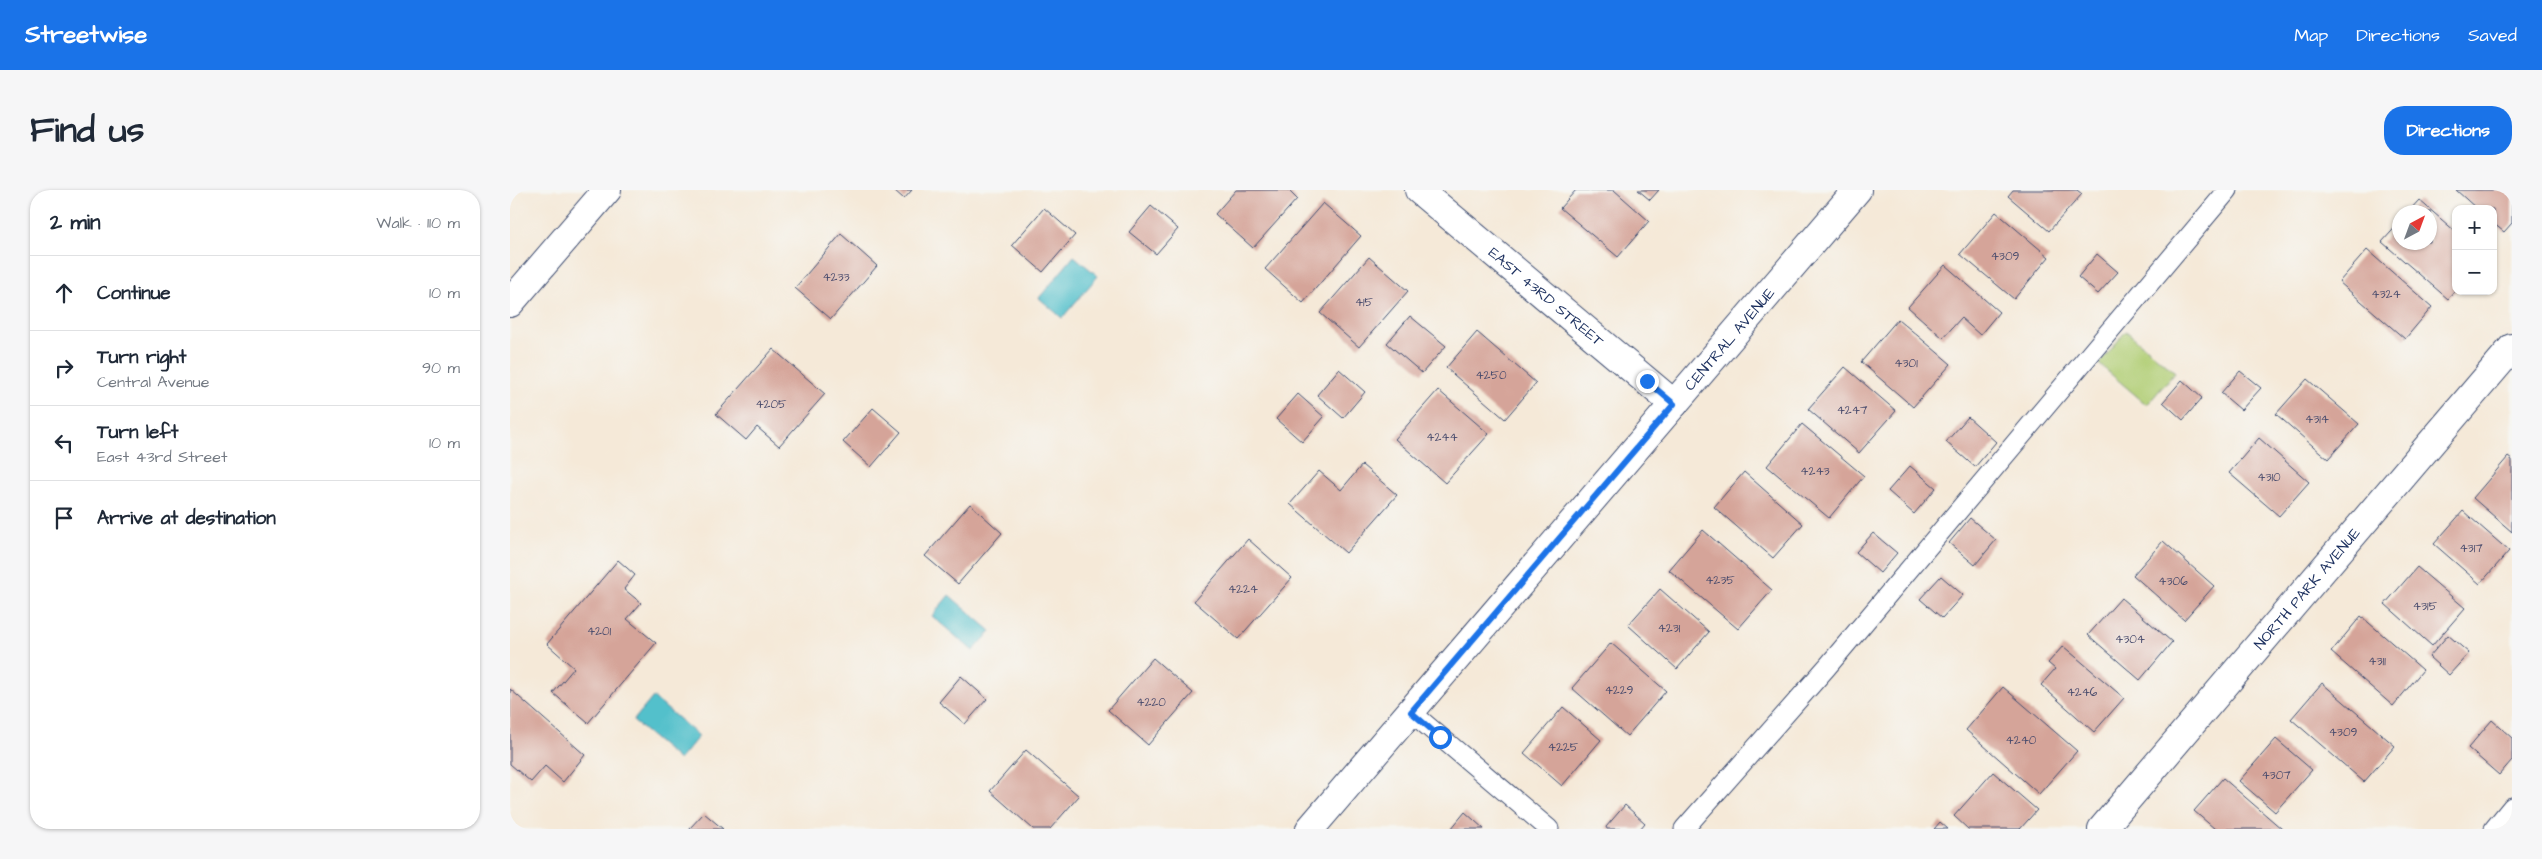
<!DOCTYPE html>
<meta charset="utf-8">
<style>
:root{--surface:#fff;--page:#f6f6f7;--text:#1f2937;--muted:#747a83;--line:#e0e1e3;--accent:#1a73e8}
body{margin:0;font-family:"Architects Daughter",sans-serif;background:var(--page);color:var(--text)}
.controls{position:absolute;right:15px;top:15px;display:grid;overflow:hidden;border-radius:10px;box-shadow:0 1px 4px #0004}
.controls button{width:45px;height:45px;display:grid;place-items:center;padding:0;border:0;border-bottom:1px solid var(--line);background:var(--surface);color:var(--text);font:25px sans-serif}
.compass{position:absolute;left:1882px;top:15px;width:45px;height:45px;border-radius:50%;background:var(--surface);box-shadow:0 1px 4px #0004;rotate:41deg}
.stop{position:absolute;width:15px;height:15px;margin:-11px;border:4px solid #1a73e8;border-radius:50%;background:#fff}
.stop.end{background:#1a73e8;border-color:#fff;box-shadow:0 1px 5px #0008}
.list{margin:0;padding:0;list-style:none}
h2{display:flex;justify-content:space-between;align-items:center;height:65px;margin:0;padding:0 20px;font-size:21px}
h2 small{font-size:16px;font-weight:400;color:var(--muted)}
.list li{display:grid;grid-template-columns:32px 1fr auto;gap:15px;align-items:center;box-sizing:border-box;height:75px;padding:0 20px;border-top:1px solid var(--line)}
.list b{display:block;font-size:19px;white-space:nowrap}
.list p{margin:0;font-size:16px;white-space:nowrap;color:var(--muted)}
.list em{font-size:16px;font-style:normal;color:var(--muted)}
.icon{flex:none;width:28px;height:28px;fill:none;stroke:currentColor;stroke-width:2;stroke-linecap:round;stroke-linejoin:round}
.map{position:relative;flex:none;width:2002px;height:639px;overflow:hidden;border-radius:20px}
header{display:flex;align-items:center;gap:30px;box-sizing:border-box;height:70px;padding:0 25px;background:var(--accent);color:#fff}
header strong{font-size:24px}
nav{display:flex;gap:28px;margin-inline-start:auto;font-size:18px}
.intro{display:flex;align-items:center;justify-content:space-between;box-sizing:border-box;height:120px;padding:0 30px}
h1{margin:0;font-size:35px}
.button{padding:12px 22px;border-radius:20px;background:var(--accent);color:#fff;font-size:18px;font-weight:700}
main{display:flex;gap:30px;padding:0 30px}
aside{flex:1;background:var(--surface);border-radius:20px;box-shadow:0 1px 4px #0004}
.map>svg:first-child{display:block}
</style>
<header>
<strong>Streetwise</strong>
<nav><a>Map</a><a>Directions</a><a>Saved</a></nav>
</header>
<div class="intro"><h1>Find us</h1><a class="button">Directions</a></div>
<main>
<aside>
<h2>2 min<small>Walk · 110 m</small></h2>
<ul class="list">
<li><svg class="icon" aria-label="ahead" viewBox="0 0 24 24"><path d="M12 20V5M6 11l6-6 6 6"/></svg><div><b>Continue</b></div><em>10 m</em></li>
<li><svg class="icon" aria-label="right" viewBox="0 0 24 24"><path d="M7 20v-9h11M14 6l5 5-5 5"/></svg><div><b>Turn right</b><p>Central Avenue</p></div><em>90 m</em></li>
<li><svg class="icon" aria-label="left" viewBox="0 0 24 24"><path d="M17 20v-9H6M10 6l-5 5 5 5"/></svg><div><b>Turn left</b><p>East 43rd Street</p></div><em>10 m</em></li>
<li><svg class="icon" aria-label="arrive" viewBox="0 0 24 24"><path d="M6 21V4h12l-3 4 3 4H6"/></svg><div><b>Arrive at destination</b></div></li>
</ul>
</aside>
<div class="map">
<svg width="2002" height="639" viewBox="0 0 2002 639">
<rect width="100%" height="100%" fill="#f6f6f2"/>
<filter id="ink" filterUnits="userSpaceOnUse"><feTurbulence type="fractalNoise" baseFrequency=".02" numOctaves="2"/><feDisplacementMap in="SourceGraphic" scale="10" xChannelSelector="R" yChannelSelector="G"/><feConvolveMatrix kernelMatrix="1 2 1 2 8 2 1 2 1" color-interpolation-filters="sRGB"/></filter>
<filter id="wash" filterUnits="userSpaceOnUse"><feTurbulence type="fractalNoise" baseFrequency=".0096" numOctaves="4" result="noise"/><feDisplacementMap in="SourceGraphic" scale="20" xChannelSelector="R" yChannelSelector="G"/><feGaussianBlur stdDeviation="1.12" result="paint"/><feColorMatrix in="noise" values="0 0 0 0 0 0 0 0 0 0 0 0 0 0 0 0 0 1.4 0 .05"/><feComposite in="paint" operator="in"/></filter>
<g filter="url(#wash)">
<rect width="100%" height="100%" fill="#f5e9d8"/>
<polygon fill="#b1ce75" stroke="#667e6a" points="1616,141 1665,182 1637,215 1589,174"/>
<g fill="#53c0cb" stroke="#377894">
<polygon points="564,66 588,86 552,128 529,108"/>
<polygon points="439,405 481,441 463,461 422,426"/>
<polygon points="143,507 189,546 169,570 123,531"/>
</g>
<g id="blocks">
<g fill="#d5a499">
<polygon points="384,0 402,0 394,9"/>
<polygon points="726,0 778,0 787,9 743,58 705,24"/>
<polygon points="1066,0 1104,0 1139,31 1108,67 1050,18"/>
<polygon points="1128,0 1149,0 1140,10"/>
<polygon points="1503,0 1567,0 1572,4 1539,41 1498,6"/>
<polygon points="1946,0 2002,0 2002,33 1994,42 1983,33 1983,19 1967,19"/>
<polygon points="1909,10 1946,42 1946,100 1938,109 1872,52 1890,32 1890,52 1920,52 1920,22 1898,22"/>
<polygon points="813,13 851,46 793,113 755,79"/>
<polygon points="641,16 668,39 646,64 619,42"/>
<polygon points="534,18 565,45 533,82 502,55"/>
<polygon points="1486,22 1539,67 1504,109 1450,64"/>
<polygon points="331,44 367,76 321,129 285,98"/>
<polygon points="1857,60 1922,117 1895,149 1829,92"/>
<polygon points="1587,64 1608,82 1588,104 1568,87"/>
<polygon points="859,67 898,101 849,157 810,123"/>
<polygon points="1435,75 1489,122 1470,145 1451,128 1433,148 1398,117"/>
<polygon points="900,126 936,156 912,183 877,153"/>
<polygon points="1388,129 1441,174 1403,217 1351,172"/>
<polygon points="967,142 1026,193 995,229 936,178"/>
<polygon points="263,159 315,204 269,256 247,237 236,250 206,224"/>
<polygon points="1335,177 1386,221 1349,263 1298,219"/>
<polygon points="829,179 855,202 833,228 807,205"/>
<polygon points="1730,181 1751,198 1731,220 1711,203"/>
<polygon points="1797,189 1849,234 1818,269 1766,224"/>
<polygon points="1672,190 1692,208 1673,230 1653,212"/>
<polygon points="928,200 979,244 935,293 885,249"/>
<polygon points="788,204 814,227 792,252 766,229"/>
<polygon points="363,218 391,242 361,277 333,252"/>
<polygon points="1458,227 1486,252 1465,277 1436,252"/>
<polygon points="1292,234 1354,286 1319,328 1257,276"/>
<polygon points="1749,248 1799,292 1769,326 1719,283"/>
<polygon points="1998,267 2002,270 2002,342 1963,308"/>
<polygon points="852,275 887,305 836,363 780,314 809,281 831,300"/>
<polygon points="1400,276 1426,298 1404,324 1378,301"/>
<polygon points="1234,282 1293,334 1263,368 1204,317"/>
<polygon points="460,314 492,343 448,394 415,366"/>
<polygon points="1953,321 1999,361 1970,394 1924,354"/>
<polygon points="1460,328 1486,350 1465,375 1439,353"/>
<polygon points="1193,340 1262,400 1228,439 1159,380"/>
<polygon points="1363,343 1387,363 1370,383 1346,362"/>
<polygon points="738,349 782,388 728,449 684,411"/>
<polygon points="1653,351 1704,396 1674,430 1623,385"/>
<polygon points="108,370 125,385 114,399 131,413 117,429 146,453 78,533 43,503 64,478 37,454"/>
<polygon points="1907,377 1955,418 1922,456 1875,414"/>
<polygon points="1431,386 1453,405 1432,428 1410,409"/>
<polygon points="1150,399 1199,442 1167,479 1118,435"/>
<polygon points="1611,408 1662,452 1630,490 1578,445"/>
<polygon points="1851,426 1913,480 1883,516 1821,462"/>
<polygon points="1938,445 1959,463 1939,485 1919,467"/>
<polygon points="1101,453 1156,501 1117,546 1062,498"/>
<polygon points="1553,456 1614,508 1584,542 1531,495 1545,479 1538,473"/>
<polygon points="643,468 683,503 638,555 598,520"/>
<polygon points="451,486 477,509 455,534 429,512"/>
<polygon points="1812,493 1885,556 1854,592 1781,529"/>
<polygon points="1493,497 1567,561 1529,604 1456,540"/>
<polygon points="0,499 75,565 53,592 35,576 21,592 0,574"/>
<polygon points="1053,517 1091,550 1052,596 1014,563"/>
<polygon points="1982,530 2002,548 2002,570 1989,585 1958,558"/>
<polygon points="1766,549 1802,580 1765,622 1729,591"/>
<polygon points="516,560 569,606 540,639 523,639 480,601"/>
<polygon points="1483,582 1527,620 1510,639 1458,639 1444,626"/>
<polygon points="1713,588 1772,639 1705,639 1684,621"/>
<polygon points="1115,615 1135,633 1130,639 1097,639 1096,637"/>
<polygon points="955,622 974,639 941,639"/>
<polygon points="194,623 213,639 179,639"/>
<polygon points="1430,632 1438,639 1424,639"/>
</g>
</g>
</g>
<g filter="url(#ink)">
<use href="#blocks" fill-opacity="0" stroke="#3c4b70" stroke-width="1"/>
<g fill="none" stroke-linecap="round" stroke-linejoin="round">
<defs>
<g id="lane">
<polyline points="901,522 1039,639"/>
<polyline points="1174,639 1317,477 1718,0"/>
<polyline points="1984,639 2002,617"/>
</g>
<g id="street">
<path id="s1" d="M 909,0 L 1164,214"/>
<polyline points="0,113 97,0"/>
<path id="s2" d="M 1592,639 L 2002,158"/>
</g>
<g id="secondary">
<path id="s3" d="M 800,639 L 1347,0"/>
</g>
</defs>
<use href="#lane" stroke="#3c4b70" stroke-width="21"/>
<use href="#street" stroke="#3c4b70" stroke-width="30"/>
<use href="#secondary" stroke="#3c4b70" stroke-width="30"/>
<use href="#lane" stroke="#fff" stroke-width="19"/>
<use href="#street" stroke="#fff" stroke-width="28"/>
<use href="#secondary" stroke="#fff" stroke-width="28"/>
</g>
</g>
<g fill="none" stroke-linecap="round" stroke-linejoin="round" filter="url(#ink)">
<polyline stroke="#1a73e8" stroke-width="6" points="930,547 901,522 1164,214 1137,191"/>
</g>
<g text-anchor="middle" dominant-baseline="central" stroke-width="5" stroke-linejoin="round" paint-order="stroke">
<g font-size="12" fill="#4a4c6d">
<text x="1495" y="66">4309</text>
<text x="326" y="87">4233</text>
<text x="1876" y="104">4324</text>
<text x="854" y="112">415</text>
<text x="1396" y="173">4301</text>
<text x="981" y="185">4250</text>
<text x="261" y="214">4205</text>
<text x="1342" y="220">4247</text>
<text x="1807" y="229">4314</text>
<text x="932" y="247">4244</text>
<text x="1305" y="281">4243</text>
<text x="1759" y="287">4310</text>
<text x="1961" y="358">4317</text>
<text x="1210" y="390">4235</text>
<text x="1663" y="391">4306</text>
<text x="733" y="399">4224</text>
<text x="1915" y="416">4315</text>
<text x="1159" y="438">4231</text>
<text x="89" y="441">4201</text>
<text x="1620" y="449">4304</text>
<text x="1867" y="471">4311</text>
<text x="1109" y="500">4229</text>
<text x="1572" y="502">4246</text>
<text x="641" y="512">4220</text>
<text x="1833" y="542">4309</text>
<text x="1511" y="550">4240</text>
<text x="1053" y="557">4225</text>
<text x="1766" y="585">4307</text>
</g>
<g font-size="15" fill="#1b2f5e" stroke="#f6f6f2">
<text stroke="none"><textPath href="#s1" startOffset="166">EAST 43RD STREET</textPath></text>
<text stroke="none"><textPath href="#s3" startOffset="645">CENTRAL AVENUE</textPath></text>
<text stroke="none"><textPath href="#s2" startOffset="316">NORTH PARK AVENUE</textPath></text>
</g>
</g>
</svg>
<div class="controls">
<button>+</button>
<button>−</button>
</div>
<svg class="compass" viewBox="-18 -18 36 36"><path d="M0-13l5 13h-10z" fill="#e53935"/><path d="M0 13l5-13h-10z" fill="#747a83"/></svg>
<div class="stop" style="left:930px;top:547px"></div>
<div class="stop end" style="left:1137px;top:191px"></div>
</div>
</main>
